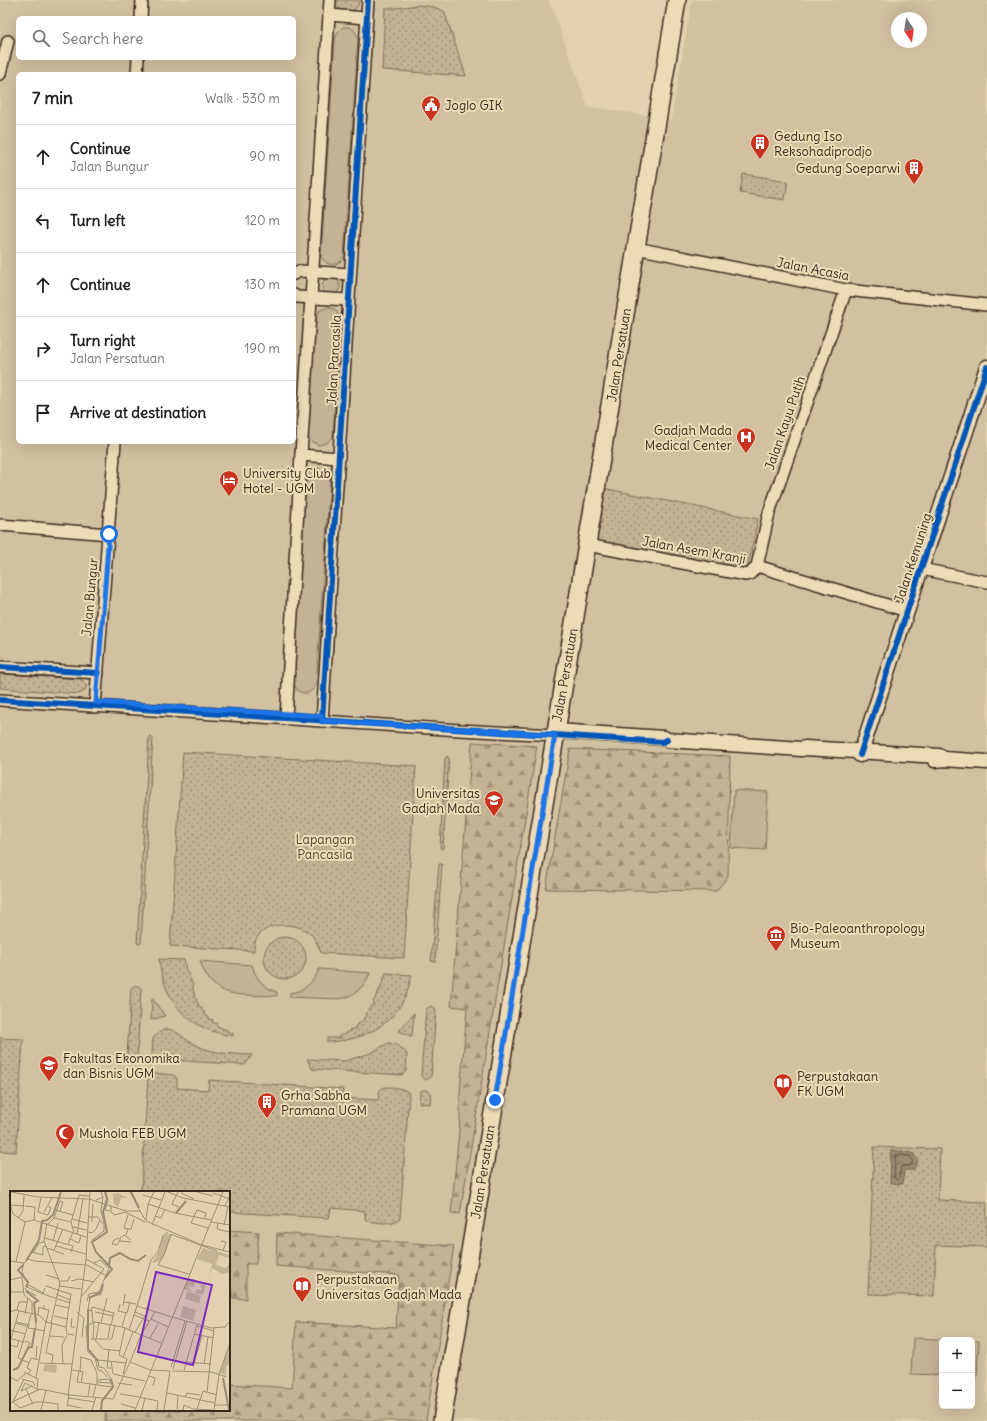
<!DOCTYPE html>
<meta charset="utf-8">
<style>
:root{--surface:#fff;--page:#f6f6f6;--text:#202124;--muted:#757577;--line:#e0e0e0}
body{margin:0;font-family:Delius,sans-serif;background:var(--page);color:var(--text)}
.controls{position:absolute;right:12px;bottom:12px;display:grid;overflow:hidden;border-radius:6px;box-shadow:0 4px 16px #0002}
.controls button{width:36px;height:36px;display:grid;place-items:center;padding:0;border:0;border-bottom:1px solid var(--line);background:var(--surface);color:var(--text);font:20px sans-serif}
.compass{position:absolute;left:891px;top:12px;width:36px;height:36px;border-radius:50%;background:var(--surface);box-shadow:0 4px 16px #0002;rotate:167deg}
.stop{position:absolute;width:12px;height:12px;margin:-9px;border:3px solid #1a73e8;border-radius:50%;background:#fff}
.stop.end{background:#1a73e8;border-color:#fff;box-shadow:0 1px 4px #0008}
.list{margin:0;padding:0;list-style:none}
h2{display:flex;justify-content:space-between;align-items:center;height:52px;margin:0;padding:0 16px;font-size:17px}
h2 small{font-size:13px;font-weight:400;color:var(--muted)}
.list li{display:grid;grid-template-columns:26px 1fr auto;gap:12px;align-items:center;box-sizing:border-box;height:64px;padding:0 16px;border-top:1px solid var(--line)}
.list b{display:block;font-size:15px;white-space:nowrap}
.list p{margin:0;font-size:13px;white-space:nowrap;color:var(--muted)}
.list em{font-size:13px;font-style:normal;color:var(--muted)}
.icon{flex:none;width:22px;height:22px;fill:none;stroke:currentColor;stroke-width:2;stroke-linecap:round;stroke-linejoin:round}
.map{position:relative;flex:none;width:987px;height:1421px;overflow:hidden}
.search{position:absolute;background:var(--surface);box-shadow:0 4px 16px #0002;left:16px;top:16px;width:280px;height:44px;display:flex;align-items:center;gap:10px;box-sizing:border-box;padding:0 14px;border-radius:6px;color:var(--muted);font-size:15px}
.panel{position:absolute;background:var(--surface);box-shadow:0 4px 16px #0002;left:16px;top:72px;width:280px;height:372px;border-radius:6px}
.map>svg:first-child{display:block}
</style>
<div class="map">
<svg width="987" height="1421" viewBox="0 0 987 1421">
<defs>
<pattern id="forest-firs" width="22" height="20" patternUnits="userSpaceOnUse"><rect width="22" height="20" fill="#c3b294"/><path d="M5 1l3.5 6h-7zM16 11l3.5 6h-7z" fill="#a09178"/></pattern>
<pattern id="park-dots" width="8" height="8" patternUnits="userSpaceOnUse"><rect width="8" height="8" fill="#c3b294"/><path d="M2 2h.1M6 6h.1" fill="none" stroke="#a09178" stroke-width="1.8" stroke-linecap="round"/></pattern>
<pattern id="water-waves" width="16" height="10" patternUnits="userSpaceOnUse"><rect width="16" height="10" fill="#9c8a72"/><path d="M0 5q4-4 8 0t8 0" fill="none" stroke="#80715d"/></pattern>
</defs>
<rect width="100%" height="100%" fill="#e2d0af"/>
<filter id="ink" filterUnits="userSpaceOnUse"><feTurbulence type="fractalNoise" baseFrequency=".025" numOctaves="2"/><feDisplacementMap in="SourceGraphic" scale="8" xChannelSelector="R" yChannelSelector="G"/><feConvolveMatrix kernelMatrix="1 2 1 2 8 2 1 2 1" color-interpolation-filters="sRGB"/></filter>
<g filter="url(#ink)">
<path fill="#d2c1a1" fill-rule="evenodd" d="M 0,0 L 549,0 L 588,107 L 639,114 L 671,120 L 692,0 L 987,0 L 987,1421 L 0,1421 ZM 18,18 L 294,18 L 294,58 L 18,58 ZM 897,18 L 921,18 L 921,42 L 897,42 ZM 18,74 L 294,74 L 294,442 L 18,442 ZM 11,1192 L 229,1192 L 229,1410 L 11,1410 ZM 942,1340 L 972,1340 L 972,1406 L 942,1406 Z"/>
<g fill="#c3b294" stroke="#7f6e59">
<path d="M 343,27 C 353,25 357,32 358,41 L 344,258 C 337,267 326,267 321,256 L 335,39 L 338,32 Z"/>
<circle cx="331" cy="286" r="9"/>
<polygon points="329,307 336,310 340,317 333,436 327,443 319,445 312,442 307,436 316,317 320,310"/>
<path d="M 318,468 C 325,469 328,473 330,480 L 316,685 C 312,693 304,696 297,690 L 293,682 L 306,478 L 309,471 Z"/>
<polygon points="734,790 768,792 765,850 731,848"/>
<path d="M 200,961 L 252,965 C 256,979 264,988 277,992 L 277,996 C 242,994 213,1002 200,961 Z"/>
<path d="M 319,969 L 370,973 C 365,987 354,997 338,999 L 290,997 L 290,993 C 305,991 314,982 319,969 Z"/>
<polygon points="913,1338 959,1340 942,1340 942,1375 911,1374"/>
<polygon points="972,1341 979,1341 977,1376 972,1376"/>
</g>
<g fill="url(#forest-firs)" stroke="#7f6e59">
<polygon points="472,742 537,746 460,1214 451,1213 460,1121 460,1093 467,1008 451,1006"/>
<polygon points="570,749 730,756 728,876 716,891 546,889"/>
<polygon points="229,1230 259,1232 256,1264 246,1264 246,1299 232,1298 232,1290 229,1290"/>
<polygon points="277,1233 454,1246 426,1421 105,1421 106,1410 229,1410 229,1384 292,1388 296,1322 396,1328 399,1275 276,1266"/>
</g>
<g fill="url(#park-dots)" stroke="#7f6e59">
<path d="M 335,0 L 359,0 C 359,8 353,11 346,12 C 341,10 335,7 335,0 Z"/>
<polygon points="418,5 434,7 444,11 466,76 382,70 385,8 396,8"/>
<polygon points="743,174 788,181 785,200 740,193"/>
<polygon points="602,488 758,519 747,572 591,541"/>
<path d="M 0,674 L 80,679 C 85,682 88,685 85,691 L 79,694 L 0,688 Z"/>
<polygon points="151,736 153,738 141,943 139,944 137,943 149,737"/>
<path d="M 183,752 L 416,766 L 404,958 L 321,953 C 318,945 315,937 308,932 C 293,921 262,922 255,942 C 254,944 254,949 254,951 L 170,946 Z"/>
<polygon points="447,756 449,758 443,848 442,849 440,848 445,758"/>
<polygon points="439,864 442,864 435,962 431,961"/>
<circle cx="285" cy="958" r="21"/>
<path d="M 159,959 L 184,960 L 186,970 L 193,985 L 192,987 L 194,990 L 193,992 L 195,995 L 194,996 L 197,1000 L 196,1001 L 199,1004 L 198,1006 L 202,1008 L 201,1010 L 205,1012 L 204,1014 L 209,1017 L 209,1019 L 213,1020 L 212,1022 L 217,1024 L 217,1026 L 222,1028 L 223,1029 L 227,1030 L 228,1032 L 233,1033 L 233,1036 C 190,1031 163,1001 159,959 Z"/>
<path d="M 386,973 L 412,975 C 410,980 409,987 407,993 C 393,1027 361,1041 327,1042 L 327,1038 L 339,1038 L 339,1036 L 345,1034 L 345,1033 L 350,1031 L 349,1030 L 356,1028 L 355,1026 L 364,1020 L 363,1018 L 367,1016 L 366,1014 L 369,1011 L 368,1010 L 374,1003 L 373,1001 L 376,998 L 375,997 L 379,991 Z"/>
<polygon points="136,985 141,988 137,1058 132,1062 127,1057 131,988"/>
<polygon points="152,998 165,1016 151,1020"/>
<polygon points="431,1006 436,1009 431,1077 426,1080 421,1076 426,1009"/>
<polygon points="414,1013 412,1037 399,1031"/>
<path d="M 166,1029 C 176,1029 182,1037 190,1042 C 210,1054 230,1054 252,1055 L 245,1065 L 156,1059 L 152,1055 L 153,1038 L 161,1031 Z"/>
<polygon points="0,1038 23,1039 16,1152 0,1151"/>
<path d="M 388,1043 C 397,1043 402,1048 407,1054 L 406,1071 L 402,1075 L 312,1069 L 307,1059 L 345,1061 L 371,1053 Z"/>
<path d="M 152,1073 L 174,1075 L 177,1079 L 177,1088 L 208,1090 L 209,1080 L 343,1089 L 342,1098 L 378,1100 C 379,1098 378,1092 380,1090 C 383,1084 404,1088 408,1092 L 409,1095 L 400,1218 C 393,1226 376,1222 367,1221 L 365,1219 L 365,1211 L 331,1208 L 329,1218 L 326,1218 L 229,1212 L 229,1192 L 141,1192 L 148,1077 Z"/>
<polygon points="422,1090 426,1090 431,1093 430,1104 419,1103 420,1092"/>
<polygon points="874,1147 940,1149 938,1200 987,1202 987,1247 936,1245 934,1296 868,1294"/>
</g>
<polygon fill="url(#water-waves)" stroke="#756450" points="891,1150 913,1153 918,1161 913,1170 904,1170 903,1184 890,1183"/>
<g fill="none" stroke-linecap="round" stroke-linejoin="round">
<polygon stroke="#625040" stroke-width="1" points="896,1155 910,1156 913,1161 911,1165 904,1166 901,1167 899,1178 898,1180 894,1178"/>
<defs>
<g id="minor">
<polyline points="329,15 366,18"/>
<polyline points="141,18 142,0"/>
<polyline points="0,74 8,41"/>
<polyline points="137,74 138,58"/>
<polyline points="636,248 846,290 987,305"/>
<polyline points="294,274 299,271 350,274"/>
<polyline points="294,295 297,297 348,300"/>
<polyline points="301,455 339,458"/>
<polyline points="0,525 109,534"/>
<polyline points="587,545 746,575 750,574 757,566 907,611"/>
<polyline points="757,566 769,513 846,290"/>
<polyline points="921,569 987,582"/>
<polyline points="0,667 98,673"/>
<polyline points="0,700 460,730 555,735"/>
<polyline points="95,707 115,442"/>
<polyline points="286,719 301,455 330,0"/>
<polyline points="322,721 368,0"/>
</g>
<g id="tertiary">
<polyline points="556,731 664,738 667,740 802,749 805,748 939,756 944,759"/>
<polyline points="860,755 987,367"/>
<polyline points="935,760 944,759 987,762"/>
</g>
<polyline id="primary" points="442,1421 677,0"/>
</defs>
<use href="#minor" stroke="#3b2a1e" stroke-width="14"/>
<use href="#tertiary" stroke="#3b2a1e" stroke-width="17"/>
<use href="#primary" stroke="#3b2a1e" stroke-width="20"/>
<use href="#minor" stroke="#eddbb8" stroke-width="11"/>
<use href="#tertiary" stroke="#eddbb8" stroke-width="14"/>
<use href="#primary" stroke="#eddbb8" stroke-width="17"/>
<defs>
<g id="cycleway">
<polyline points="0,667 98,673"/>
<polyline points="0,700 663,742 667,740"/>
<polyline points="322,721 368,0"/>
<polyline points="860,755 987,367"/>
</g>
</defs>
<use href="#cycleway" stroke="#eddbb8" stroke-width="8"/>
<use href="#cycleway" stroke="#0057b8" stroke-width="6"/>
</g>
</g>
<g fill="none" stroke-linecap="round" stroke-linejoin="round" filter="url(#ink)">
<polyline stroke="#1a73e8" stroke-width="5" points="109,534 96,702 322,716 322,721 555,735 495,1100"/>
</g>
<defs>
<symbol id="civic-pin" viewBox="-11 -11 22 30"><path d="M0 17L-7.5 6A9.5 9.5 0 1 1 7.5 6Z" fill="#c8321e" stroke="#eddbb8"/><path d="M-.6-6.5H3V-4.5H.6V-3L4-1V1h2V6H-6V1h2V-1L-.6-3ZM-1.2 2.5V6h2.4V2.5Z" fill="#fff"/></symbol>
<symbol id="building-pin" viewBox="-11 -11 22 30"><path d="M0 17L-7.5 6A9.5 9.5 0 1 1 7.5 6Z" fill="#c8321e" stroke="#eddbb8"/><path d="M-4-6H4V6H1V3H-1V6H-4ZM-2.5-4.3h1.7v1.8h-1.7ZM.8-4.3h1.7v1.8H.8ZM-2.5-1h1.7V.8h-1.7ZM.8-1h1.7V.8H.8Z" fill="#fff"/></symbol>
<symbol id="hospital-pin" viewBox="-11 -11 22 30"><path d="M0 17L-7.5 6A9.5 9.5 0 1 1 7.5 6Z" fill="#c8321e" stroke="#eddbb8"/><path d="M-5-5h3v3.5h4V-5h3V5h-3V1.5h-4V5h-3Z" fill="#fff"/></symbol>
<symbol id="hotel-pin" viewBox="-11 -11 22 30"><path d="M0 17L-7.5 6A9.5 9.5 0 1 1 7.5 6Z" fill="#c8321e" stroke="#eddbb8"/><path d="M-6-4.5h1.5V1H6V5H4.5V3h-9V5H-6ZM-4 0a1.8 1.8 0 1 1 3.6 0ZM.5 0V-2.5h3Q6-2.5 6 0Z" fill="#fff"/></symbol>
<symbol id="university-pin" viewBox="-11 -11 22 30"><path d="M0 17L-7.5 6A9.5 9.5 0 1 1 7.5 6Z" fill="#c8321e" stroke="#eddbb8"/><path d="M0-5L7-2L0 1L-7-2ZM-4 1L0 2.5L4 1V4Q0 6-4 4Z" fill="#fff"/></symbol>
<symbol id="museum-pin" viewBox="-11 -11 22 30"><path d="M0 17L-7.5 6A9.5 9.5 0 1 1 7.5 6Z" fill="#c8321e" stroke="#eddbb8"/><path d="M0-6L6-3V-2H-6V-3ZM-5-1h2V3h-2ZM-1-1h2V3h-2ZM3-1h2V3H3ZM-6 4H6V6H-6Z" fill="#fff"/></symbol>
<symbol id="library-pin" viewBox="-11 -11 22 30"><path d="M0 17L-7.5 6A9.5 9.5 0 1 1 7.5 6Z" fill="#c8321e" stroke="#eddbb8"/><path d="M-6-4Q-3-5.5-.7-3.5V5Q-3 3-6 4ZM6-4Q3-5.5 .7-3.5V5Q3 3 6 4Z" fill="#fff"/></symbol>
<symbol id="mosque-pin" viewBox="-11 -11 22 30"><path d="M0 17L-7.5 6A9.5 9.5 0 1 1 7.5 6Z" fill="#c8321e" stroke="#eddbb8"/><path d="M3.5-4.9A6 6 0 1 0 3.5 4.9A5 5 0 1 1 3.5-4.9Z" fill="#fff"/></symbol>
</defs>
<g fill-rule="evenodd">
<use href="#civic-pin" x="420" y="94" width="22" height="30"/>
<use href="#building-pin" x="749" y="132" width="22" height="30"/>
<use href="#building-pin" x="903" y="157" width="22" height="30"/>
<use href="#hospital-pin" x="735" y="426" width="22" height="30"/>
<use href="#hotel-pin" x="218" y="469" width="22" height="30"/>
<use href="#university-pin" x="483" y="789" width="22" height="30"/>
<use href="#museum-pin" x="765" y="924" width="22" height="30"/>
<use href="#university-pin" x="38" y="1054" width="22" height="30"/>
<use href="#library-pin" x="772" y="1072" width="22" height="30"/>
<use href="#building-pin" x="256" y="1091" width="22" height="30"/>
<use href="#mosque-pin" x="54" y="1122" width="22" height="30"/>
<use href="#library-pin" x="291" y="1275" width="22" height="30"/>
</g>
<g text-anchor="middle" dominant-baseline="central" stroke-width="4" stroke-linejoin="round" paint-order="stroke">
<g font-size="13" fill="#3b2a1e" stroke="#eddbb8" text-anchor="start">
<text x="445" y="105">Joglo GIK</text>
<text x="774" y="136">Gedung Iso<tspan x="774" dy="15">Reksohadiprodjo</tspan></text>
<text x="900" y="168" text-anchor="end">Gedung Soeparwi</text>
<text x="732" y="430" text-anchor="end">Gadjah Mada<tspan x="732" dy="15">Medical Center</tspan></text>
<text x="243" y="473">University Club<tspan x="243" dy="15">Hotel - UGM</tspan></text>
<text x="480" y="793" text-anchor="end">Universitas<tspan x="480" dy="15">Gadjah Mada</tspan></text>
<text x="790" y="928">Bio-Paleoanthropology<tspan x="790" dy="15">Museum</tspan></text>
<text x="63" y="1058">Fakultas Ekonomika<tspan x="63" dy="15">dan Bisnis UGM</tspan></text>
<text x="797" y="1076">Perpustakaan<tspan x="797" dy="15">FK UGM</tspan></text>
<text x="281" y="1095">Grha Sabha<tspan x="281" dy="15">Pramana UGM</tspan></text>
<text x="79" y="1133">Mushola FEB UGM</text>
<text x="316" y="1279">Perpustakaan<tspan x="316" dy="15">Universitas Gadjah Mada</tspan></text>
</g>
<g font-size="13" fill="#3b2a1e" stroke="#eddbb8">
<text transform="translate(813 269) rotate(11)">Jalan Acasia</text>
<text transform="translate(619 355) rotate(-81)">Jalan Persatuan</text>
<text transform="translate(334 360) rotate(-87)">Jalan Pancasila</text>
<text transform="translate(785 423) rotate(-71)">Jalan Kayu Putih</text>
<text transform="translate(694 550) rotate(10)">Jalan Asem Kranji</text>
<text transform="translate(913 558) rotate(-72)">Jalan Kemuning</text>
<text transform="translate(90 597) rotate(-85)">Jalan Bungur</text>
<text transform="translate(565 675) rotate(-80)">Jalan Persatuan</text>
<text transform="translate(483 1172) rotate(-81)">Jalan Persatuan</text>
</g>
<g font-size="13" fill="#564536" stroke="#eddbb8">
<text x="325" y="839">Lapangan<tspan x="325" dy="15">Pancasila</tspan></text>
</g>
</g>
<g transform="translate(10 1191)">
<rect width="220" height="220" fill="#e2d0af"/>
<path d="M 108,2 L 118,7 L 111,7 L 108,16 L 104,13 L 103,3 ZM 35,173 L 47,174 L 46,182 L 33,180 Z" fill="#c3b294"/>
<path d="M 157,43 L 161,44 L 154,64 L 150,70 L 142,72 L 149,61 L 153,46 ZM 193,57 L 220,64 L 220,67 L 209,64 L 206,74 L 216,77 L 220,71 L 220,81 L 212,83 L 202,77 L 198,90 L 202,73 L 187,68 ZM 179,87 L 196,92 L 193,104 L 185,102 L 187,98 L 191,99 L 192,97 L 189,96 L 192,93 L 185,92 L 184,96 L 178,95 L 178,97 L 184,101 L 174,98 Z" fill="#c3b294"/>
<path d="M 177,100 L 191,105 L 189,112 L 175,108 ZM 173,115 L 186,119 L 183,130 L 170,126 ZM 220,152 L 220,172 L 216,176 L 216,185 L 210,182 Z" fill="#c3b294"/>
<path fill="none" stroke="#9c8a72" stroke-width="2" d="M 95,1 L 97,8 L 93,21 L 97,41 L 82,51 L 86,61 L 102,78 L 95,87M 121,1 L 129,17M 166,22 L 176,10M 16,70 L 29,49 L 32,30 L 37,29 L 43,24 L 51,1M 13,74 L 8,79 L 18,91 L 16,96M 99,74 L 100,67 L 110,62 L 120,68 L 128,70 L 136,64M 16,100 L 28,110 L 24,112 L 26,132M 79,107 L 91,101 L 93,93M 78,118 L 78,158 L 88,170M 3,179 L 8,177 L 18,157 L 22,156 L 25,137M 213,187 L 219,219M 91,219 L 92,210 L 103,196 L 101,188"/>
<path fill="none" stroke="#9f8e75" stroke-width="1" d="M 1,1 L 28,6 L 79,8 L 116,20 L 130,20 L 136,30 L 192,54 L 220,61M 96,1 L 98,9 L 95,19 L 100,20M 120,1 L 130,20M 158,1 L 173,7 L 220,16M 168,1 L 162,13 L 169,16M 187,1 L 203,5M 171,2 L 184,8M 203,2 L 220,8M 133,4 L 151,9M 93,6 L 91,20 L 94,32M 31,7 L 28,21 L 38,24 L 41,17 L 38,15M 86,9 L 93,6 L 91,1M 0,13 L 3,23 L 15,31 L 24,29 L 76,46M 138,13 L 165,22 L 201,29M 0,14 L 14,15M 15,15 L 25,16 L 24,29M 101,15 L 101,21 L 105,24 L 115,21M 215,15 L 220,4M 45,19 L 63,24M 34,21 L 42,7M 115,21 L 135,31M 145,25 L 151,27 L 155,18M 78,26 L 88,26 L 90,29 L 86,38 L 82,42 L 78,41M 8,27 L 13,20 L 14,5M 44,27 L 61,31M 195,27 L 196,22 L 187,19 L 181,32 L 198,37M 62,28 L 77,32M 136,29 L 138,13 L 144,1M 82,31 L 83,13M 201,31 L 220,34 L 219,41M 37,32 L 34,50 L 50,92 L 41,132M 208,32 L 207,38 L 219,41M 38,33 L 44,27 L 50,10 L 53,11 L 50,20M 142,34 L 155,1M 214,34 L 218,16M 63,36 L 77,39M 118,38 L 121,38 L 124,28M 64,42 L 61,31 L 69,4 L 79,5M 67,43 L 73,8M 160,43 L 207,60M 116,44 L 118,38 L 114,37 L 118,24M 161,44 L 154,64 L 148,74 L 179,83M 35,47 L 63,55 L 61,61M 109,47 L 104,49 L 102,53 L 107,54 L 110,49M 60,48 L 69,52 L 71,44M 82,49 L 94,40 L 94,33 L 90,30M 43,50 L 48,32M 211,50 L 216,51 L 213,60M 121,51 L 110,50 L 110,47 L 114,44 L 121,49M 58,53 L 63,41M 46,55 L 76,63M 37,57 L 54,63M 44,59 L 53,38M 21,61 L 33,64 L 33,56 L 36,55M 23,62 L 29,52 L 34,51M 0,70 L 14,72 L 18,68 L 24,70 L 75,74M 6,71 L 15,31M 14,72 L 12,80 L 15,88M 75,73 L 95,84M 36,84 L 49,88M 0,89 L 12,86 L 14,104 L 22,111 L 22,124M 49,90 L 58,90 L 60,85M 61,90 L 69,88 L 84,91M 36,95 L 48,99M 49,95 L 71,98M 17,96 L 33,103M 35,97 L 33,103 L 60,112M 47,99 L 61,103 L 56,136M 0,101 L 13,101M 46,103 L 60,109M 26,105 L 15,98 L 19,94 L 33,102M 72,105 L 94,78 L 76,68M 0,110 L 1,98M 77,110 L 79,103 L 89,101 L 99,77 L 90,69 L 84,72M 114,111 L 126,113M 110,113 L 108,120 L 117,122 L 120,111M 34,114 L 34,118 L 39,119 L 36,131M 45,114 L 59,117M 113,115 L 115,103M 127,115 L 141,69 L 148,61 L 153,45 L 158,41M 127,115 L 156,124M 7,120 L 9,111 L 18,111M 81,120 L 82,116 L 104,122 L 101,134M 0,121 L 5,119 L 29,124 L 36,131 L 56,136 L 57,143 L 64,144M 67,121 L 74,127 L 72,146M 85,121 L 103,125M 15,123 L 18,107M 28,124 L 29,116 L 34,118M 124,124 L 139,130M 155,124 L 201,137 L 215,136 L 220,130M 44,125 L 58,128M 62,127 L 61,136 L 65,136M 141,128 L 158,136M 6,131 L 20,134M 6,132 L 19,136M 83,132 L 82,120 L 78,119 L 80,106 L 92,103M 91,132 L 97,107M 187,135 L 204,140M 112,136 L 116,122M 18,137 L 35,140M 0,139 L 16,143M 26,139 L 26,125M 119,139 L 127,115M 125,141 L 135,125 L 125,121M 184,143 L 204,147M 39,145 L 54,146M 140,147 L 148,133M 2,148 L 14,151M 81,148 L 98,148M 83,148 L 84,131M 98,148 L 100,134M 85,149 L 93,158 L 110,160M 86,149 L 89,131M 99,149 L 102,147 L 105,134M 0,151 L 9,120M 0,154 L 7,156 L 9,149M 99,158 L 97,177 L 101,177M 70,166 L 81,169 L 87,182 L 87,193M 113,166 L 123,141M 26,168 L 27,155M 12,169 L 20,152 L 15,150M 101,170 L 103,183 L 135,190M 120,171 L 131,144 L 145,121M 176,171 L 201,173M 19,172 L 8,167 L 21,124M 30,172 L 62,173M 42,172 L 43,164 L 36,162 L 42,132M 184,172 L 192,145M 53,173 L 52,154 L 57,144M 194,173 L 198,146M 161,176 L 175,130M 163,178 L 177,130M 61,179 L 69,180 L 67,191 L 102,196M 140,179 L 160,180M 174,179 L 187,134M 69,180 L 73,181 L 71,192M 162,180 L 202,181 L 216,186M 14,181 L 28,188 L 27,198M 70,181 L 71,166M 18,183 L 21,179 L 17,177 L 21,167 L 29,169M 113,183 L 117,168 L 109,164 L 115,136M 209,183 L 220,152M 139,185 L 145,187 L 143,195M 0,186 L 7,190 L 16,182M 97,186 L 92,180 L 88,179 L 85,167 L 78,161 L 76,135 L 85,131 L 112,136 L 151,152M 26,187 L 36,130M 12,188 L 23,191 L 25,195M 14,188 L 3,211 L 10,217 L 26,211 L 33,211 L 36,199M 87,189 L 99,188 L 101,192M 102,189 L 94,177 L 89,176 L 88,169 L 116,172M 87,191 L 101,192M 108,192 L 122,194M 16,198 L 23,213M 11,200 L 15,192 L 29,199M 11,200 L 22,195M 197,201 L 204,137M 157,202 L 205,212M 110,203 L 129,206M 60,204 L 103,208 L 120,171 L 140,179M 58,205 L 76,68 L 80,1M 78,205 L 80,193M 83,206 L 86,193M 129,206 L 148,210 L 147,219M 175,206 L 177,202 L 190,204M 58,207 L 85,211M 0,212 L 30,198 L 60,204M 111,213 L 125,217M 57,214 L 71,217M 205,214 L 220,214M 57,216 L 59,204M 167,218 L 168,204M 183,218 L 203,219M 187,218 L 193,200 L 207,204M 31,219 L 33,211 L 48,213 L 48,219M 82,219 L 86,206M 125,219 L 213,1M 132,219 L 135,207M 154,219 L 160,180M 173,219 L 174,214 L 183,218M 204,219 L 209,184"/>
<path fill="#7b2cbf" fill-opacity="0.15" stroke="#7b2cbf" stroke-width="2" d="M 146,81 L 202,94 L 183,174 L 128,161 Z"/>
<rect width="220" height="220" fill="none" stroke="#3b2a1e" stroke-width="2"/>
</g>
</svg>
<div class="controls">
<button>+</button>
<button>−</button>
</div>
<svg class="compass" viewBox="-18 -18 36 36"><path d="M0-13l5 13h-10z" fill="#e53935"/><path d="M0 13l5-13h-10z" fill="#757577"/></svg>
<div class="stop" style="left:109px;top:534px"></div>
<div class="stop end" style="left:495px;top:1100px"></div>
<div class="search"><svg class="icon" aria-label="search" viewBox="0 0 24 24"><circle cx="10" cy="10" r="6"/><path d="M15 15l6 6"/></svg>Search here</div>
<section class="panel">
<h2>7 min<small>Walk · 530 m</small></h2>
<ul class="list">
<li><svg class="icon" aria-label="ahead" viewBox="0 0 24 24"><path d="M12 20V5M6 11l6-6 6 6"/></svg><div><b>Continue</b><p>Jalan Bungur</p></div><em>90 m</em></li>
<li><svg class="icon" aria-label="left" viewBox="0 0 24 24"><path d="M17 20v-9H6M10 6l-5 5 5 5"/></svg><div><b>Turn left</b></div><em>120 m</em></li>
<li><svg class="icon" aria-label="ahead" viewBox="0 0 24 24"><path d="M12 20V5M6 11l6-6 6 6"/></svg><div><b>Continue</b></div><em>130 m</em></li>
<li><svg class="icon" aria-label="right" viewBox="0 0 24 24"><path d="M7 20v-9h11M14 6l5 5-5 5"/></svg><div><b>Turn right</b><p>Jalan Persatuan</p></div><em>190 m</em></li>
<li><svg class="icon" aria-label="arrive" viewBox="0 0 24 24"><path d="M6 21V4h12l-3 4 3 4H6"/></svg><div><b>Arrive at destination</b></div></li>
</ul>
</section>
</div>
